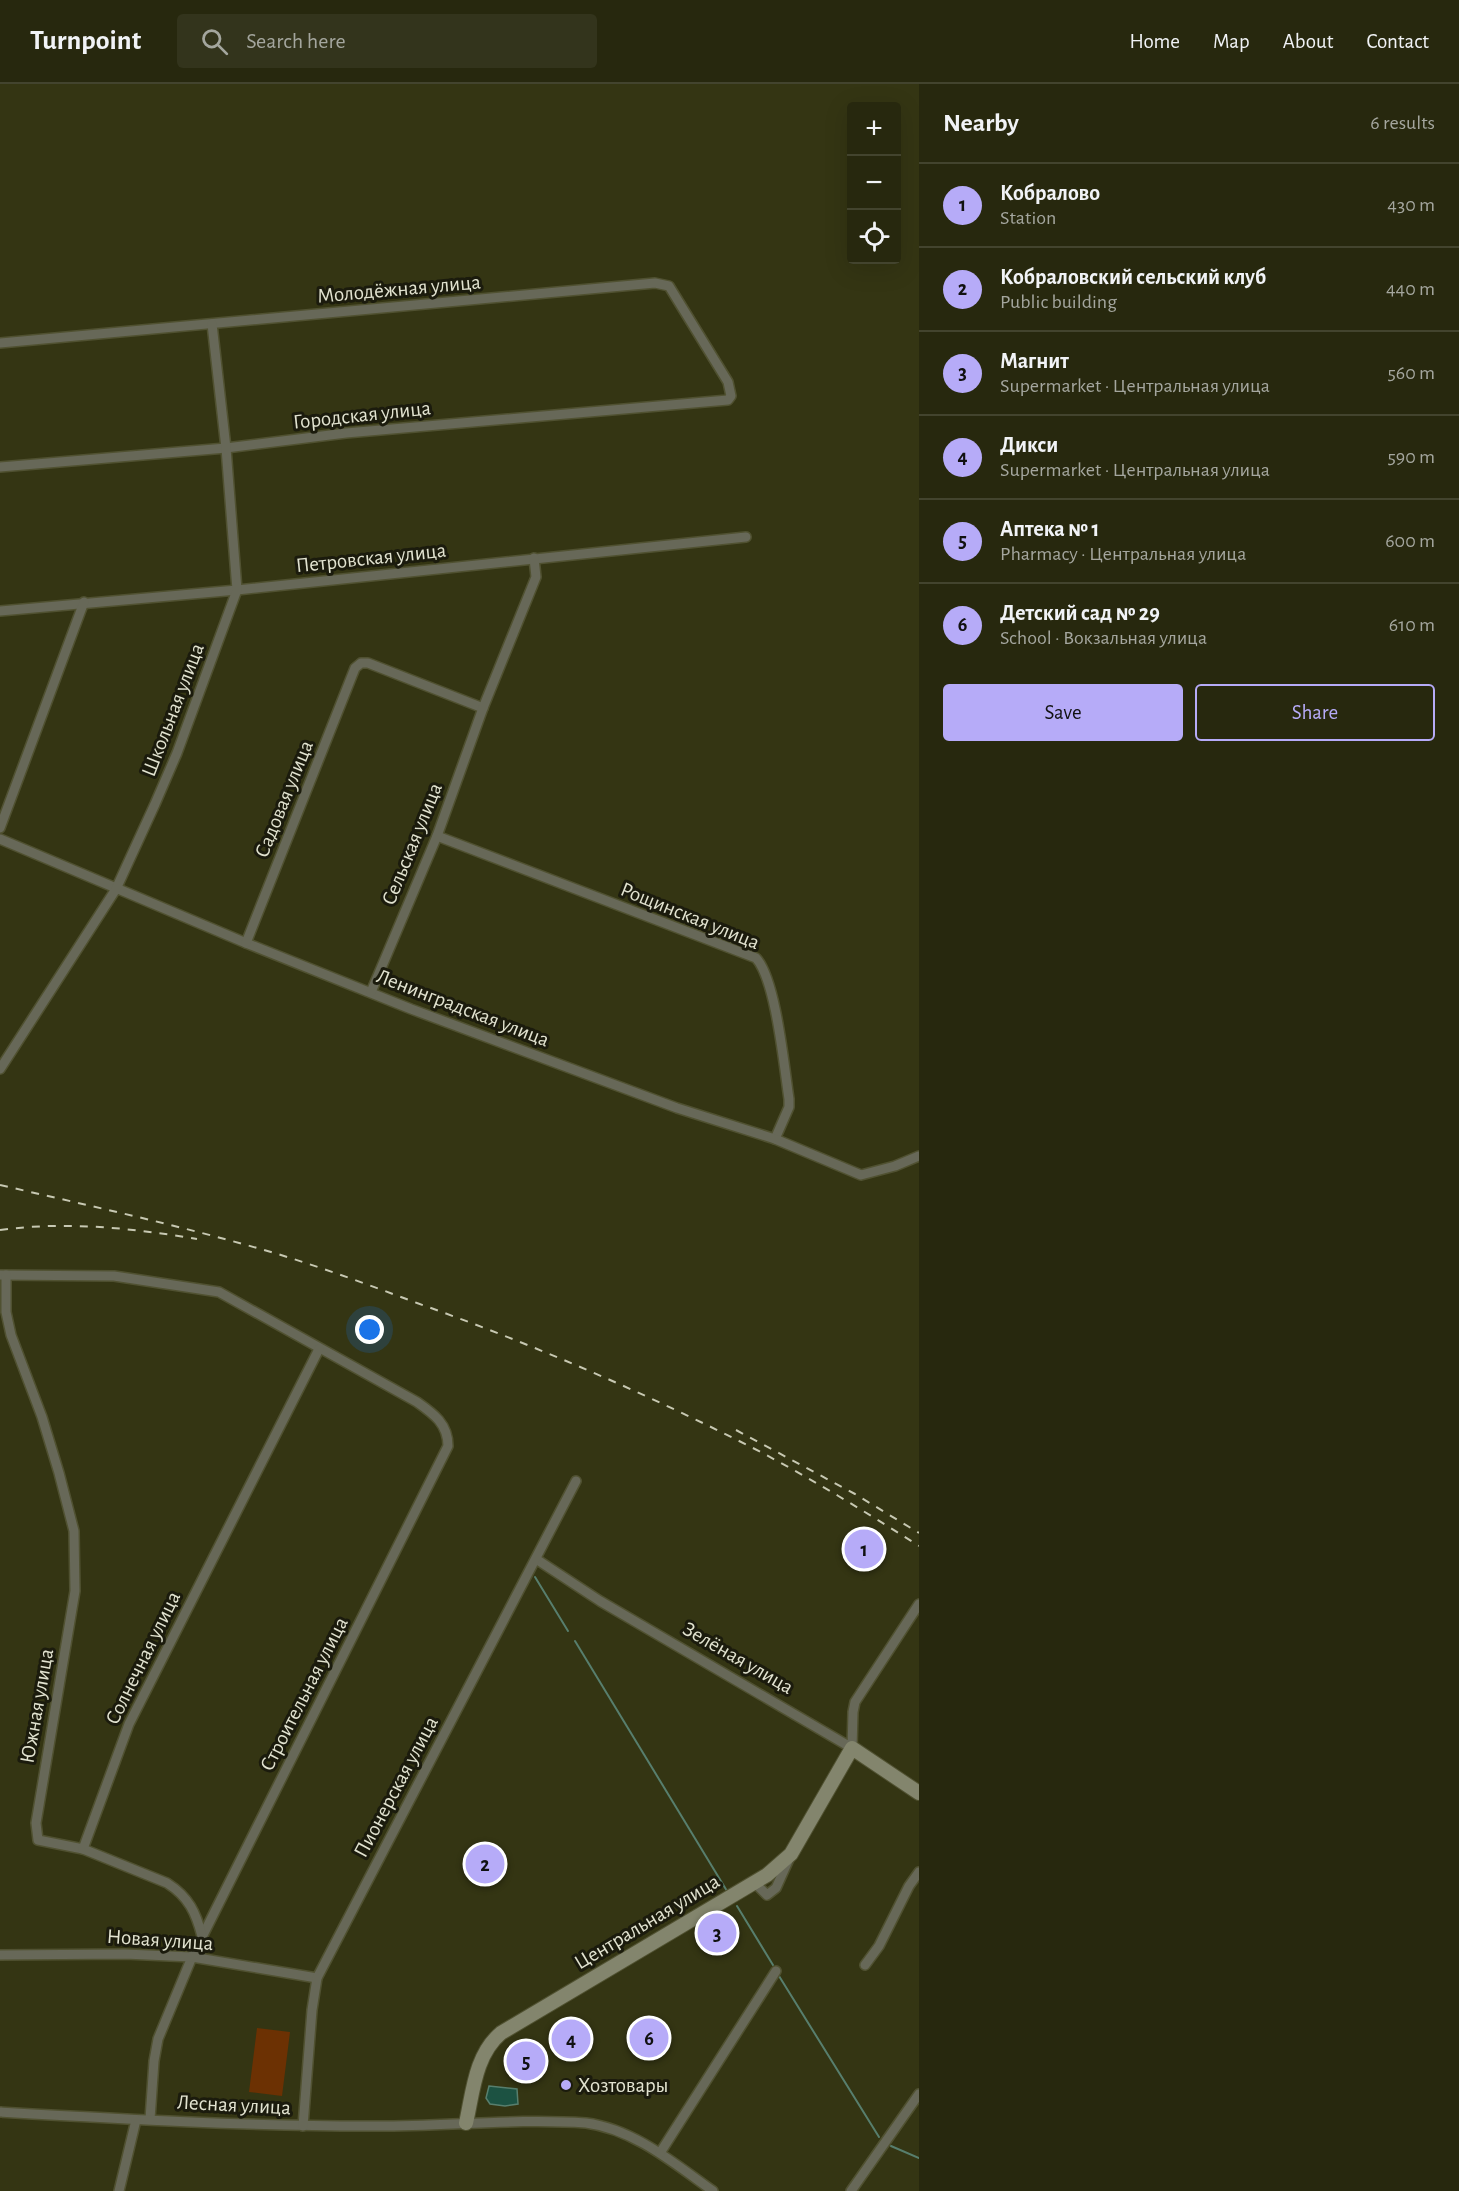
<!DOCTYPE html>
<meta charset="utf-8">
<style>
:root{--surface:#27280e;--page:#33341c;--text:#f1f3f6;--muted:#a4a69e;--line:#43442e;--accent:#b6abf8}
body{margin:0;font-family:"Alegreya Sans",sans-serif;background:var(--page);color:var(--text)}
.controls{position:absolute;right:18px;top:18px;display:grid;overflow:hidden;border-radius:6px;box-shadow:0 6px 24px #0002}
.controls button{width:54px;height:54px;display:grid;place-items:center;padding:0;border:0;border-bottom:2px solid var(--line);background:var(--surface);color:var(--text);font:30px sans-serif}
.you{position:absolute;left:370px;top:1246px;width:21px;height:21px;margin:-15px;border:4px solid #fff;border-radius:50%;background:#1a73e8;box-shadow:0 0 0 9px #1a73e833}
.badge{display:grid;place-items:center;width:39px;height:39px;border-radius:50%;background:var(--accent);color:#111;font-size:20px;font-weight:700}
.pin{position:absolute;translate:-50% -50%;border:3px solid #fff;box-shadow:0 2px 6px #0006}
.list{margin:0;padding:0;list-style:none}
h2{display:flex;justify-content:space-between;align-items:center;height:78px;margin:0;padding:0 24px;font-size:26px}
h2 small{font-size:20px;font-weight:400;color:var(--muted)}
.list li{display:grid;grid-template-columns:39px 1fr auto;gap:18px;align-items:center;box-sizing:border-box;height:84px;padding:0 24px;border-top:2px solid var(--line)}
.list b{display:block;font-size:22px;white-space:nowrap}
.list p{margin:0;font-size:20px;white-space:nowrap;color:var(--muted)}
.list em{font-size:20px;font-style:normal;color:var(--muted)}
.actions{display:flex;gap:12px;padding:18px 24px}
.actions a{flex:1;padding:14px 0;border:2px solid var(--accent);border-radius:6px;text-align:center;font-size:21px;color:var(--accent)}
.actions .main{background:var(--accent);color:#111}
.icon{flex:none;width:33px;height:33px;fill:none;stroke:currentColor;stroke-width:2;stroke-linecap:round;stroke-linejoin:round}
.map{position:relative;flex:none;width:919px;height:2107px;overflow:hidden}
header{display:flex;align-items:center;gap:36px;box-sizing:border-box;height:84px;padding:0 30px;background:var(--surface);border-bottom:2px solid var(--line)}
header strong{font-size:28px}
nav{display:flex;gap:33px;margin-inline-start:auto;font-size:21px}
.search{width:420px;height:54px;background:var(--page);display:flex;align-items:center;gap:15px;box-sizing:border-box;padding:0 21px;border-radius:6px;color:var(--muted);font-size:22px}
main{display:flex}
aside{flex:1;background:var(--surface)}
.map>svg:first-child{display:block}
</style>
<header>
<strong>Turnpoint</strong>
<div class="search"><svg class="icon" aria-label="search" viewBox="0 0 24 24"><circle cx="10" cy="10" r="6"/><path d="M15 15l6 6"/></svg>Search here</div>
<nav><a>Home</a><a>Map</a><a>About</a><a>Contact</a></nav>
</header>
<main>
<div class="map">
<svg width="919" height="2107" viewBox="0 0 919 2107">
<rect width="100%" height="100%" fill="#343513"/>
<polygon fill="#6c3103" points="257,1944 290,1948 282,2012 249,2008"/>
<polygon fill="#1c5242" stroke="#577e6d" stroke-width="1.5" points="489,2002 517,2005 518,2020 505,2022 490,2020 486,2014"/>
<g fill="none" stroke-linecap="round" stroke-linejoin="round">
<g stroke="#577e6d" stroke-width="2">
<polyline points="535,1493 568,1547"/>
<polyline points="575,1557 727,1807"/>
<polyline points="737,1822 773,1881"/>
<polyline points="779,1892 879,2053"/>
<polyline points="891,2062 919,2074"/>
</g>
<defs>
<g id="street">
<polyline points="0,259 655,199 669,202 728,298 731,312 728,316 346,349 226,364 0,383"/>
<polyline points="0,527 237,506 746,453"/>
<polyline points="0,744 84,518"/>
<path d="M 437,752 L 756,874 C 776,896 784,982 789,1015 L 789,1023 L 775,1055"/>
<polyline points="0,755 246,859 411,925 677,1024 775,1055 861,1091 895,1082 919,1072"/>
<polyline points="246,859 355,584 361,579 368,579 483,624"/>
<polyline points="371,908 437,752 483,624 536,493 534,474"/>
<polyline points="0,985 116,805 155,720 177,669 237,506 226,364 212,240"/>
<path d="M 0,1191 L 114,1192 L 219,1208 L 417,1318 C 434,1330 448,1340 448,1362 L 192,1873 L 158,1955 L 154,1977 L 150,2035"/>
<polyline points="6,1191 6,1228 11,1251 42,1333 59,1389 74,1447 75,1507 36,1739 38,1756 83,1765"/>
<polyline points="536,1475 600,1517 852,1664 853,1628 855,1618 919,1520"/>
<polyline points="755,1799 767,1811 776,1804 789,1775"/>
<path d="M 202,1852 C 196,1829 189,1813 167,1799 L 83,1765 L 129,1640 L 319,1265"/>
<polyline points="0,1871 125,1870 192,1873 317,1894"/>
<polyline points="865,1881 879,1862 909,1802 919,1788"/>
<path d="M 0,2028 C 123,2035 245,2042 368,2042 C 441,2043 514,2034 586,2039 C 634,2045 675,2080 713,2107"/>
<polyline points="303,2042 312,1926 317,1894 576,1397"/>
<polyline points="660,2069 776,1887"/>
<polyline points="119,2107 136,2036"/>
<polyline points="851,2107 919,2010"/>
</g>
<path id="secondary" d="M 466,2039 C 473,2008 475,1971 501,1949 L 767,1791 L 791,1770 L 852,1664 L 919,1709"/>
</defs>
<use href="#street" stroke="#505131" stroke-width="12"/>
<use href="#secondary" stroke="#505131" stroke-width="16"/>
<use href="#street" stroke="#676858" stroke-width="9"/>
<use href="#secondary" stroke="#83856d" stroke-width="14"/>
<g stroke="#c7c8b2" stroke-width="2" stroke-dasharray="8 8" stroke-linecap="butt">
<path d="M 0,1101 C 91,1122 182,1142 271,1168 C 321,1183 369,1201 417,1219 C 532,1260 643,1308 751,1363 C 809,1393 864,1427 919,1462"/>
<path d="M 0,1146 C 67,1137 131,1144 197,1155"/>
<polyline points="736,1346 855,1410 919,1449"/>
</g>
</g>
<circle fill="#b6abf8" stroke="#1b1b0d" stroke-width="2" cx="566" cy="2001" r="6"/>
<g text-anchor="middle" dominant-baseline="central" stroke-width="6" stroke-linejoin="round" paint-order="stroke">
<g font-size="21" fill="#e2e3d0" stroke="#1b1b0d">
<text transform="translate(399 205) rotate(-5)">Молодёжная улица</text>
<text transform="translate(362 331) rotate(-6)">Городская улица</text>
<text transform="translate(371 474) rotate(-6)">Петровская улица</text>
<text transform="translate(173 626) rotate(-69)">Школьная улица</text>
<text transform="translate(284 715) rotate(-68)">Садовая улица</text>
<text transform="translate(412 760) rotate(-68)">Сельская улица</text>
<text transform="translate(690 832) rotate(22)">Рощинская улица</text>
<text transform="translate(463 924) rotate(21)">Ленинградская улица</text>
<text transform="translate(143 1574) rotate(-64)">Солнечная улица</text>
<text transform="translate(738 1574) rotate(30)">Зелёная улица</text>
<text transform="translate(304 1610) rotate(-63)">Строительная улица</text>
<text transform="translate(37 1622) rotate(-80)">Южная улица</text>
<text transform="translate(396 1703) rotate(-62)">Пионерская улица</text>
<text transform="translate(647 1838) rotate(-31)">Центральная улица</text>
<text transform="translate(160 1856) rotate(4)">Новая улица</text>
<text transform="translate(234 2021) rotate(3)">Лесная улица</text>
</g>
<g font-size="21" fill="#e2e3d0" stroke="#1b1b0d" text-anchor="start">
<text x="578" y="2001">Хозтовары</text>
</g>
</g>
</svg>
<div class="controls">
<button>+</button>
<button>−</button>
<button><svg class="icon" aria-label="locate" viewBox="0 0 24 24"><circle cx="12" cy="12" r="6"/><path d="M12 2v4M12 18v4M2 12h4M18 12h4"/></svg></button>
</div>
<div class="you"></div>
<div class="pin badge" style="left:864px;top:1465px">1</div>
<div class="pin badge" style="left:485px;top:1780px">2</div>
<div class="pin badge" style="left:717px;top:1849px">3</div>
<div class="pin badge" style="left:571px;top:1955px">4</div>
<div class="pin badge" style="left:526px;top:1977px">5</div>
<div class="pin badge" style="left:649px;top:1954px">6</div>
</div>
<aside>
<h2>Nearby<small>6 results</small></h2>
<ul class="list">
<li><span class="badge">1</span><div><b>Кобралово</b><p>Station</p></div><em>430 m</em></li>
<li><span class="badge">2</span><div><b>Кобраловский сельский клуб</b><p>Public building</p></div><em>440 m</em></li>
<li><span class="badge">3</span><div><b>Магнит</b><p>Supermarket · Центральная улица</p></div><em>560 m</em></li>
<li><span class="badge">4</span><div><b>Дикси</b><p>Supermarket · Центральная улица</p></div><em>590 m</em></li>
<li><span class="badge">5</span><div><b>Аптека № 1</b><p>Pharmacy · Центральная улица</p></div><em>600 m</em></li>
<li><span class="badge">6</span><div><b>Детский сад № 29</b><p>School · Вокзальная улица</p></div><em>610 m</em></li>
</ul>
<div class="actions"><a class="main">Save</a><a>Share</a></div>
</aside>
</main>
